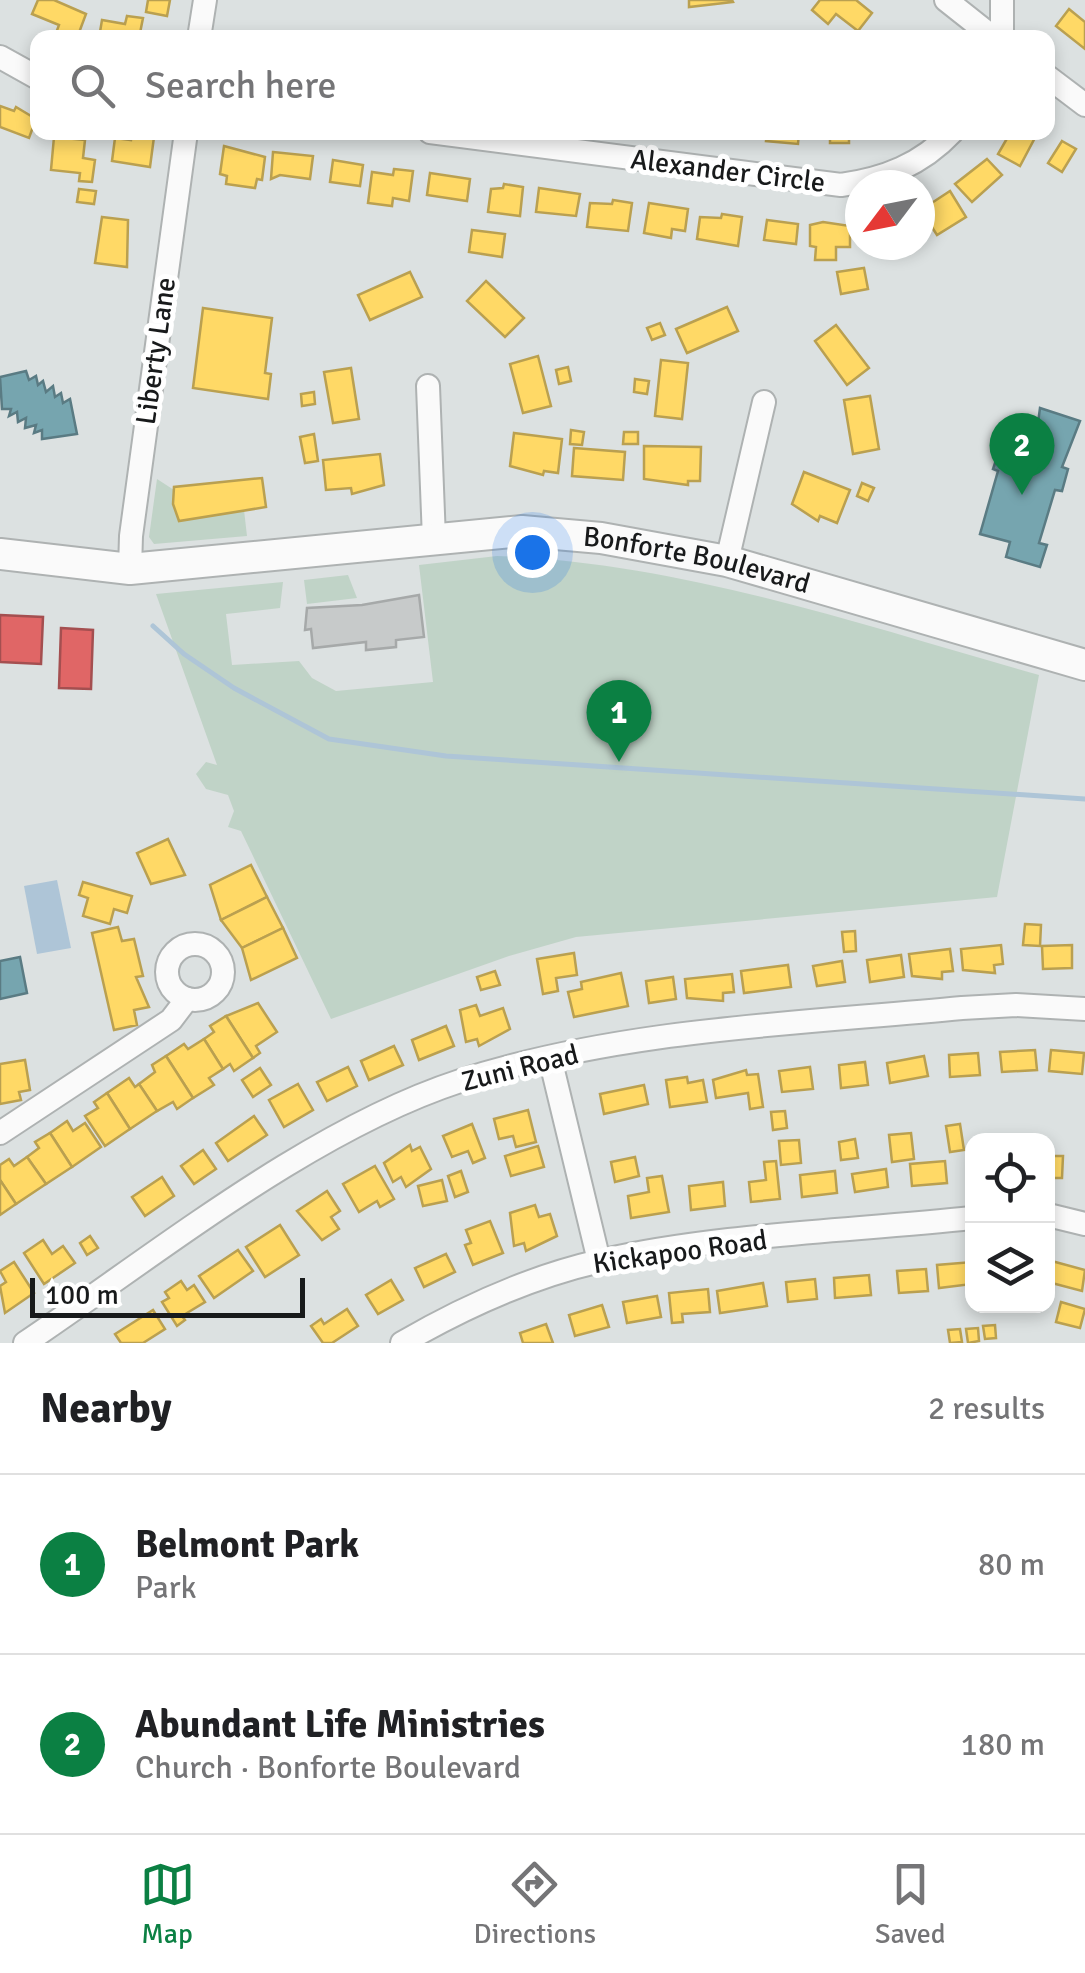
<!DOCTYPE html>
<meta charset="utf-8">
<style>
:root{--surface:#fff;--page:#f6f6f6;--text:#202124;--muted:#757577;--line:#e0e0e0;--accent:#0b8043}
body{margin:0;font-family:Signika,sans-serif;background:var(--page);color:var(--text)}
.controls{position:absolute;right:30px;bottom:30px;display:grid;overflow:hidden;border-radius:20px;box-shadow:0 5px 15px #0003}
.controls button{width:90px;height:90px;display:grid;place-items:center;padding:0;border:0;border-bottom:2px solid var(--line);background:var(--surface);color:var(--text);font:50px sans-serif}
.compass{position:absolute;left:845px;top:170px;width:90px;height:90px;border-radius:50%;background:var(--surface);box-shadow:0 5px 15px #0003;rotate:238deg}
.scale{position:absolute;left:30px;bottom:25px;width:275px;box-sizing:border-box;padding-left:10px;border:5px solid #181a1b;border-top:0;font-size:28px;line-height:35px;white-space:nowrap;color:#181a1b;-webkit-text-stroke:8px #fff;paint-order:stroke}
.you{position:absolute;left:532px;top:552px;width:35px;height:35px;margin:-25px;border:8px solid #fff;border-radius:50%;background:#1a73e8;box-shadow:0 0 0 15px #1a73e833}
.badge{display:grid;place-items:center;width:65px;height:65px;border-radius:50%;background:var(--accent);color:#fff;font-size:32px;font-weight:700}
.pin{position:absolute;translate:-50% -82px;filter:drop-shadow(0 2px 5px #0008)}
.pin::after{content:'';position:absolute;top:52px;width:35px;height:30px;background:inherit;clip-path:polygon(0 0,100% 0,50% 100%)}
.list{margin:0;padding:0;list-style:none}
h2{display:flex;justify-content:space-between;align-items:center;height:130px;margin:0;padding:0 40px;font-size:42px}
h2 small{font-size:32px;font-weight:400;color:var(--muted)}
.list li{display:grid;grid-template-columns:65px 1fr auto;gap:30px;align-items:center;box-sizing:border-box;height:180px;padding:0 40px;border-top:2px solid var(--line)}
.list b{display:block;font-size:38px;white-space:nowrap}
.list p{margin:0;font-size:32px;white-space:nowrap;color:var(--muted)}
.list em{font-size:32px;font-style:normal;color:var(--muted)}
.icon{flex:none;width:55px;height:55px;fill:none;stroke:currentColor;stroke-width:2;stroke-linecap:round;stroke-linejoin:round}
.map{position:relative;flex:none;width:1085px;height:1343px;overflow:hidden}
.search{position:absolute;background:var(--surface);box-shadow:0 5px 15px #0003;left:30px;right:30px;top:30px;height:110px;display:flex;align-items:center;gap:25px;box-sizing:border-box;padding:0 35px;border-radius:20px;color:var(--muted);font-size:38px}
.sheet{height:490px;background:var(--surface)}
nav{display:flex;justify-content:space-around;align-items:center;box-sizing:border-box;height:140px;border-top:2px solid var(--line);background:var(--surface);font-size:28px;color:var(--muted)}
nav a{display:grid;justify-items:center;gap:5px}
nav .on{color:var(--accent)}
.map>svg:first-child{display:block}
</style>
<div class="map">
<svg width="1085" height="1343" viewBox="0 0 1085 1343">
<rect width="100%" height="100%" fill="#dce1e1"/>
<g fill="#c0d3c7">
<polygon points="157,479 174,490 179,521 244,510 247,536 154,544 149,537"/>
<path d="M 497,556 C 684,563 861,625 1039,675 L 997,897 L 576,937 L 509,956 L 331,1019 L 241,831 L 228,827 L 234,811 L 228,795 L 206,789 L 196,774 L 206,762 L 217,765 L 156,594 L 283,582 L 280,608 L 226,614 L 232,665 L 299,661 L 312,678 L 336,691 L 433,682 L 419,565 Z"/>
<polygon points="348,575 357,598 307,604 304,580"/>
</g>
<polygon fill="#aec5d7" points="57,880 71,948 37,954 24,886"/>
<g fill="#ffd966" stroke="#baa050" stroke-width="2.5">
<polygon points="38,0 54,0 86,14 77,38 56,33 59,25 32,14"/>
<polygon points="148,0 170,0 167,16 146,12"/>
<polygon points="689,0 732,0 733,2 689,7"/>
<polygon points="820,0 856,0 872,13 858,31 836,14 828,24 812,10"/>
<polygon points="1069,9 1085,22 1085,49 1056,26"/>
<polygon points="127,16 143,18 139,38 99,38 102,20 125,24"/>
<polygon points="0,106 14,111 16,107 36,119 29,138 0,127"/>
<polygon points="767,132 799,132 798,144 766,141"/>
<polygon points="809,132 849,132 849,143 830,143 830,135 809,136"/>
<polygon points="1005,132 1038,132 1020,166 998,154 1009,135"/>
<polygon points="132,134 154,137 150,167 112,161 115,138 131,140"/>
<polygon points="54,137 85,140 83,158 95,160 92,182 79,181 80,173 51,170"/>
<polygon points="1062,141 1076,149 1062,172 1048,163"/>
<polygon points="224,146 265,157 262,180 257,179 255,188 226,184 227,176 220,174"/>
<polygon points="273,152 313,156 310,179 280,175 271,179"/>
<polygon points="987,159 1002,175 972,202 955,184"/>
<polygon points="333,160 363,165 360,186 330,182"/>
<polygon points="394,169 413,171 409,201 393,198 392,206 368,203 372,172 393,175"/>
<polygon points="430,173 470,179 467,201 427,195"/>
<polygon points="504,184 523,187 520,216 488,212 491,189 503,188"/>
<polygon points="539,188 580,194 576,216 536,212"/>
<polygon points="79,189 96,191 94,204 77,202"/>
<polygon points="950,191 966,217 937,235 921,210"/>
<polygon points="613,200 632,203 628,231 587,227 590,203 612,204"/>
<polygon points="649,203 688,209 685,231 672,229 671,238 644,233"/>
<polygon points="722,214 742,217 738,246 697,239 700,217 721,218"/>
<polygon points="102,217 128,220 127,267 95,263"/>
<polygon points="767,220 798,224 796,244 764,240"/>
<polygon points="823,222 850,226 850,247 836,247 836,260 815,260 816,247 810,246 810,225"/>
<polygon points="472,230 505,234 502,257 469,252"/>
<polygon points="880,245 901,245 903,251 882,256"/>
<polygon points="864,268 868,289 841,294 837,272"/>
<polygon points="410,272 422,297 370,320 358,295"/>
<polygon points="486,281 524,318 505,337 467,301"/>
<polygon points="727,307 738,331 687,353 676,329"/>
<polygon points="203,308 272,318 265,373 271,374 268,399 193,388"/>
<polygon points="660,323 665,335 652,340 647,328"/>
<polygon points="836,325 869,368 847,385 815,341"/>
<polygon points="538,356 551,406 523,413 510,364"/>
<polygon points="661,360 688,363 682,419 655,416"/>
<polygon points="568,367 571,381 559,384 556,370"/>
<polygon points="351,368 359,419 333,423 324,372"/>
<polygon points="635,379 649,381 647,394 634,392"/>
<polygon points="314,392 315,404 302,406 301,394"/>
<polygon points="870,396 879,449 853,454 844,400"/>
<polygon points="571,430 584,432 582,445 570,444"/>
<polygon points="624,432 638,432 638,444 623,444"/>
<polygon points="514,433 562,439 558,473 544,471 543,475 510,466"/>
<polygon points="314,434 318,461 305,463 300,437"/>
<polygon points="644,446 701,447 700,481 688,481 688,485 644,479"/>
<polygon points="574,448 625,452 623,480 572,476"/>
<polygon points="380,454 384,485 352,494 351,488 326,490 323,460"/>
<polygon points="804,472 850,490 837,523 820,516 818,521 792,504"/>
<polygon points="262,478 266,507 179,521 173,504 174,487"/>
<polygon points="862,483 874,488 868,501 857,496"/>
<polygon points="168,839 185,875 151,884 137,853"/>
<polygon points="251,865 267,897 221,920 210,885"/>
<polygon points="83,882 132,896 127,913 114,909 110,924 83,916 88,898 79,895"/>
<polygon points="267,897 283,928 242,948 221,920"/>
<polygon points="1025,924 1041,925 1040,946 1023,945"/>
<polygon points="118,927 122,941 134,939 143,976 136,977 149,1007 134,1010 137,1025 114,1030 92,933"/>
<polygon points="283,928 297,958 251,980 242,948"/>
<polygon points="855,931 856,951 844,952 842,932"/>
<polygon points="1001,945 1003,964 994,965 995,973 963,970 961,949"/>
<polygon points="1072,945 1072,968 1043,969 1042,946"/>
<polygon points="950,949 953,971 942,972 942,979 912,976 909,954"/>
<polygon points="574,953 577,975 556,978 558,991 543,994 537,959"/>
<polygon points="901,955 904,977 870,982 867,960"/>
<polygon points="842,961 845,982 817,986 813,966"/>
<polygon points="788,965 791,987 744,993 741,971"/>
<polygon points="495,971 500,985 481,990 477,977"/>
<polygon points="621,973 628,1006 574,1017 568,992 582,989 581,982"/>
<polygon points="732,974 734,992 723,993 723,1001 687,998 685,979"/>
<polygon points="673,977 676,999 649,1003 646,981"/>
<polygon points="258,1003 277,1032 256,1046 260,1053 253,1058 226,1016"/>
<polygon points="476,1005 480,1016 503,1008 510,1029 479,1046 477,1039 466,1042 460,1010"/>
<polygon points="226,1016 253,1058 234,1071 230,1064 223,1069 204,1039 214,1032 210,1026"/>
<polygon points="446,1026 454,1046 419,1060 412,1040"/>
<polygon points="204,1039 223,1069 209,1078 214,1085 193,1098 166,1056 184,1044 188,1049"/>
<polygon points="394,1046 403,1065 369,1080 361,1061"/>
<polygon points="1035,1050 1037,1070 1002,1072 1000,1052"/>
<polygon points="1051,1050 1084,1053 1082,1074 1049,1071"/>
<polygon points="978,1053 980,1075 950,1077 949,1055"/>
<polygon points="166,1056 193,1098 177,1109 173,1102 157,1111 139,1084 155,1072 152,1065"/>
<polygon points="924,1056 928,1076 890,1083 887,1063"/>
<polygon points="25,1060 30,1090 19,1092 21,1100 0,1104 0,1064"/>
<polygon points="865,1062 868,1085 841,1088 839,1065"/>
<polygon points="348,1067 357,1086 327,1101 317,1082"/>
<polygon points="810,1067 813,1089 782,1092 779,1071"/>
<polygon points="260,1068 271,1085 253,1097 242,1080"/>
<polygon points="746,1070 747,1075 758,1074 763,1107 750,1109 748,1093 716,1098 713,1080"/>
<polygon points="687,1077 688,1083 703,1080 707,1102 670,1107 666,1080"/>
<polygon points="129,1078 135,1087 139,1084 157,1111 130,1129 107,1093"/>
<polygon points="298,1084 313,1110 284,1127 269,1100"/>
<polygon points="644,1085 648,1104 604,1114 600,1094"/>
<polygon points="107,1093 130,1129 105,1146 85,1116 98,1108 94,1102"/>
<polygon points="528,1110 536,1142 516,1147 513,1136 499,1139 494,1119"/>
<polygon points="785,1111 787,1128 773,1130 771,1112"/>
<polygon points="254,1116 267,1135 228,1161 216,1143"/>
<polygon points="67,1121 73,1131 85,1123 101,1147 72,1167 50,1133"/>
<polygon points="472,1124 485,1158 473,1163 468,1151 452,1157 443,1136"/>
<polygon points="960,1124 964,1150 950,1152 946,1126"/>
<polygon points="50,1133 72,1167 46,1184 27,1157 39,1148 35,1142"/>
<polygon points="911,1133 914,1159 892,1162 889,1135"/>
<polygon points="855,1139 858,1158 841,1160 839,1142"/>
<polygon points="799,1140 801,1163 781,1165 779,1141"/>
<polygon points="410,1145 412,1151 420,1147 431,1169 406,1187 401,1177 393,1182 384,1163"/>
<polygon points="538,1146 544,1167 511,1176 505,1156"/>
<polygon points="203,1150 216,1169 194,1184 181,1166"/>
<polygon points="1048,1156 1063,1156 1062,1178 1048,1178"/>
<polygon points="27,1157 46,1184 16,1204 0,1180 0,1165 9,1159 14,1166"/>
<polygon points="635,1157 639,1176 615,1182 611,1162"/>
<polygon points="776,1161 780,1199 751,1202 749,1182 766,1180 764,1162"/>
<polygon points="945,1161 947,1183 912,1186 910,1164"/>
<polygon points="375,1166 394,1199 380,1207 377,1201 359,1212 343,1184"/>
<polygon points="886,1169 888,1187 855,1192 852,1174"/>
<polygon points="461,1171 468,1192 455,1197 448,1176"/>
<polygon points="835,1171 837,1193 802,1197 800,1175"/>
<polygon points="662,1176 669,1212 631,1218 628,1196 649,1192 647,1178"/>
<polygon points="162,1177 174,1196 145,1216 132,1197"/>
<polygon points="0,1180 16,1204 0,1215"/>
<polygon points="442,1180 447,1201 423,1206 418,1186"/>
<polygon points="723,1182 725,1206 691,1210 689,1186"/>
<polygon points="327,1191 340,1211 331,1217 339,1229 322,1240 297,1211"/>
<polygon points="535,1205 539,1217 550,1214 557,1236 526,1251 524,1243 514,1246 510,1213"/>
<polygon points="490,1221 503,1253 473,1265 465,1245 471,1243 466,1230"/>
<polygon points="280,1225 299,1255 265,1277 246,1247"/>
<polygon points="90,1236 98,1248 87,1255 80,1243"/>
<polygon points="43,1240 52,1254 63,1246 75,1263 44,1284 24,1253"/>
<polygon points="238,1250 253,1271 214,1298 199,1276"/>
<polygon points="446,1254 455,1272 424,1287 415,1268"/>
<polygon points="1048,1260 1085,1270 1082,1291 1048,1282"/>
<polygon points="14,1262 34,1293 5,1313 0,1286 6,1282 0,1271"/>
<polygon points="972,1262 972,1284 939,1288 937,1265"/>
<polygon points="926,1269 928,1291 899,1293 897,1271"/>
<polygon points="869,1275 871,1295 835,1298 834,1278"/>
<polygon points="815,1279 817,1299 788,1302 786,1282"/>
<polygon points="391,1280 403,1300 378,1314 366,1295"/>
<polygon points="181,1281 187,1290 194,1285 205,1302 182,1316 185,1320 177,1326 162,1302 169,1298 165,1292"/>
<polygon points="763,1283 767,1306 720,1313 717,1291"/>
<polygon points="708,1289 710,1312 682,1314 683,1322 672,1323 669,1293"/>
<polygon points="657,1296 661,1317 627,1323 623,1302"/>
<polygon points="1061,1302 1085,1309 1080,1328 1056,1322"/>
<polygon points="602,1305 609,1327 575,1336 569,1315"/>
<polygon points="347,1309 358,1326 332,1343 323,1343 311,1326 321,1319 324,1324"/>
<polygon points="153,1310 165,1329 143,1343 121,1343 115,1334"/>
<polygon points="546,1324 553,1343 523,1343 520,1333"/>
<polygon points="995,1325 996,1338 985,1339 983,1326"/>
<polygon points="978,1328 979,1341 968,1343 966,1329"/>
<polygon points="960,1329 962,1342 950,1343 948,1330"/>
</g>
<g fill="#e06666" stroke="#a44f50" stroke-width="2.5">
<polygon points="0,615 43,617 41,664 0,662"/>
<polygon points="61,628 93,630 91,689 59,688"/>
</g>
<g fill="#76a5af" stroke="#5a7b83" stroke-width="2.5">
<polygon points="26,371 29,380 36,376 38,385 43,381 46,392 53,386 55,397 61,393 63,403 70,399 77,434 42,439 42,430 34,433 36,425 25,428 26,418 18,422 17,412 9,416 11,409 2,409 0,377"/>
<polygon points="1040,408 1080,421 1062,467 1068,469 1062,491 1055,490 1039,543 1047,545 1040,567 1006,557 1010,542 980,534 998,471 993,469 1001,445 1024,452 1035,445"/>
<polygon points="20,957 27,993 0,999 0,961"/>
</g>
<g fill="none" stroke-linecap="round" stroke-linejoin="round">
<polyline stroke="#aec5d7" stroke-width="5" points="153,626 184,654 234,688 329,739 446,756 1085,799"/>
</g>
<polygon fill="#c7caca" stroke="#a6a9a9" stroke-width="2.5" points="419,595 424,637 396,640 396,647 366,650 366,642 313,648 311,629 305,630 307,608 362,605"/>
<g fill="none" stroke-linecap="round" stroke-linejoin="round">
<defs>
<g id="minor">
<polyline points="946,0 994,38"/>
<polyline points="199,38 205,0"/>
<polyline points="1002,38 1002,0"/>
<polyline points="0,57 38,78"/>
<polyline points="1048,77 1085,105"/>
<path d="M 430,132 L 841,185 C 884,179 921,165 952,132"/>
<polyline points="428,386 434,539"/>
<polyline points="727,561 764,402"/>
<polyline points="130,569 131,536 186,132"/>
<circle cx="195" cy="972" r="28"/>
<polyline points="550,1058 599,1261"/>
<polyline points="0,1133 171,1020 187,999"/>
<polyline points="1048,1215 1085,1224"/>
<path d="M 25,1343 C 156,1255 310,1130 460,1081 C 620,1029 795,1024 962,1008 L 1016,1005 L 1085,1009"/>
<path d="M 402,1343 C 464,1307 530,1277 600,1261 C 720,1234 850,1231 972,1218"/>
</g>
<g id="major">
<path id="s1" d="M 0,554 L 130,569 L 522,531 L 601,538 L 727,561 L 1085,665"/>
</g>
</defs>
<use href="#minor" stroke="#aeb2b2" stroke-width="26"/>
<use href="#major" stroke="#aeb2b2" stroke-width="34"/>
<use href="#minor" stroke="#fafafa" stroke-width="22"/>
<use href="#major" stroke="#fafafa" stroke-width="30"/>
</g>
<g text-anchor="middle" dominant-baseline="central" stroke-width="10" stroke-linejoin="round" paint-order="stroke">
<g font-size="28" fill="#181a1b" stroke="#fff">
<text transform="translate(728 171) rotate(7)">Alexander Circle</text>
<text transform="translate(156 351) rotate(-82)">Liberty Lane</text>
<text stroke="none"><textPath href="#s1" startOffset="702">Bonforte Boulevard</textPath></text>
<text transform="translate(520 1068) rotate(-14)">Zuni Road</text>
<text transform="translate(680 1252) rotate(-8)">Kickapoo Road</text>
</g>
</g>
</svg>
<div class="controls">
<button><svg class="icon" aria-label="locate" viewBox="0 0 24 24"><circle cx="12" cy="12" r="6"/><path d="M12 2v4M12 18v4M2 12h4M18 12h4"/></svg></button>
<button><svg class="icon" aria-label="layers" viewBox="0 0 24 24"><path d="M12 4l9 5-9 5-9-5zM3 14l9 5 9-5"/></svg></button>
</div>
<svg class="compass" viewBox="-18 -18 36 36"><path d="M0-13l5 13h-10z" fill="#e53935"/><path d="M0 13l5-13h-10z" fill="#757577"/></svg>
<div class="scale">100 m</div>
<div class="you"></div>
<div class="pin badge" style="left:619px;top:762px">1</div>
<div class="pin badge" style="left:1022px;top:495px">2</div>
<div class="search"><svg class="icon" aria-label="search" viewBox="0 0 24 24"><circle cx="10" cy="10" r="6"/><path d="M15 15l6 6"/></svg>Search here</div>
</div>
<section class="sheet">
<h2>Nearby<small>2 results</small></h2>
<ul class="list">
<li><span class="badge">1</span><div><b>Belmont Park</b><p>Park</p></div><em>80 m</em></li>
<li><span class="badge">2</span><div><b>Abundant Life Ministries</b><p>Church · Bonforte Boulevard</p></div><em>180 m</em></li>
</ul>
</section>
<nav>
<a class="on"><svg class="icon" aria-label="map" viewBox="0 0 24 24"><path d="M3 6l6-2 6 2 6-2v14l-6 2-6-2-6 2zM9 4v14M15 6v14"/></svg>Map</a>
<a><svg class="icon" aria-label="directions" viewBox="0 0 24 24"><path d="M12 3l9 9-9 9-9-9zM9 14v-3h6M13 9l2 2-2 2"/></svg>Directions</a>
<a><svg class="icon" aria-label="saved" viewBox="0 0 24 24"><path d="M7 4h10v16l-5-4-5 4z"/></svg>Saved</a>
</nav>
